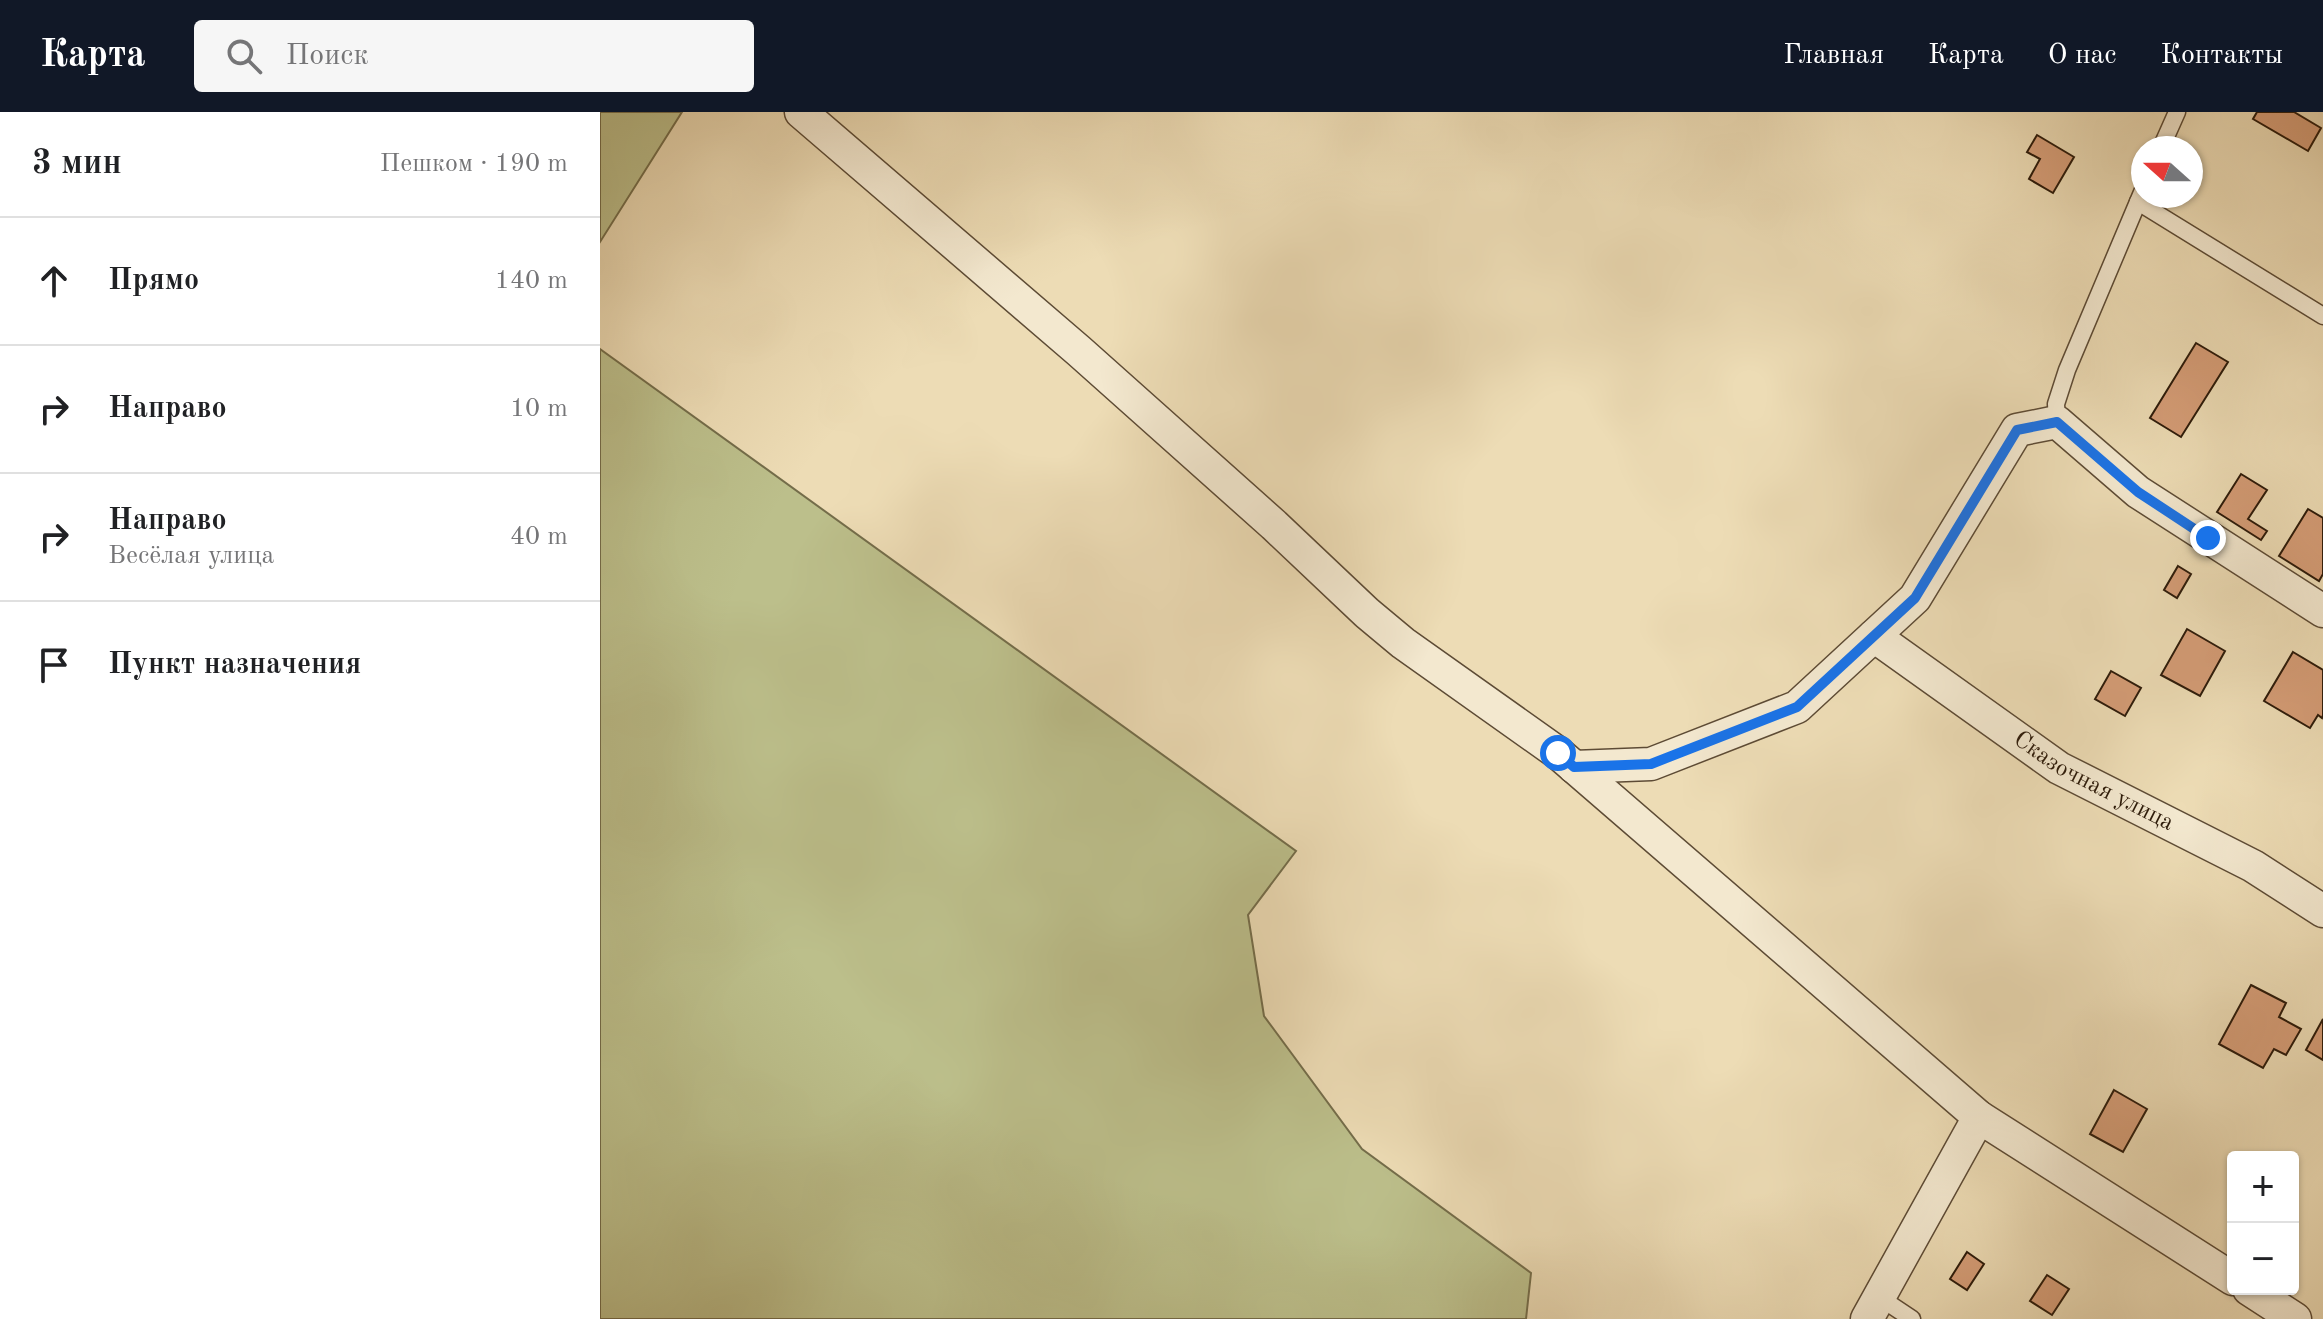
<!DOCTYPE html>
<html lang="ru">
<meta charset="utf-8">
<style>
:root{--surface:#fff;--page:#f6f6f6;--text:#202124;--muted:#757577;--line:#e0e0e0;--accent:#111827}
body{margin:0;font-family:"Old Standard TT",serif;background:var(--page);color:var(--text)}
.controls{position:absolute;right:24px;bottom:24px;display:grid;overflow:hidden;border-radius:8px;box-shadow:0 2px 6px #0004}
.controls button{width:72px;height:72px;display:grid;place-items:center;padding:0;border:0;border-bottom:2px solid var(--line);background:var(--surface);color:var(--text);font:40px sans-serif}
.compass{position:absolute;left:1531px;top:24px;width:72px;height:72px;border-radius:50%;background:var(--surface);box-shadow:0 2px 6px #0004;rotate:291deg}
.stop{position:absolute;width:24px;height:24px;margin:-18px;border:6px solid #1a73e8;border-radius:50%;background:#fff}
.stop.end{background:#1a73e8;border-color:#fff;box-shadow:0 2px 8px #0008}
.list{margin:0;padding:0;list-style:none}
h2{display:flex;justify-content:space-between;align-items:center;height:104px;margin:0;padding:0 32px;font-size:34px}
h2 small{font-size:26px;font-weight:400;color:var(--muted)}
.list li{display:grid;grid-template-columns:52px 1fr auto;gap:24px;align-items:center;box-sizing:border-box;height:128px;padding:0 32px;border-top:2px solid var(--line)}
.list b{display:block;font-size:30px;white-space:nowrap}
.list p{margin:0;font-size:26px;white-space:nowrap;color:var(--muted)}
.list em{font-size:26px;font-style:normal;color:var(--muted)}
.icon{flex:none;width:44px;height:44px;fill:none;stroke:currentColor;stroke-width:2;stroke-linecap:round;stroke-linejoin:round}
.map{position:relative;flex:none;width:1723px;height:1207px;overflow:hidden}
header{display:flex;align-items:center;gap:48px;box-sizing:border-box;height:112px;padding:0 40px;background:var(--accent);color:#fff}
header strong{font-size:38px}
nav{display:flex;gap:44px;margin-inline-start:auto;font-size:28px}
.search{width:560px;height:72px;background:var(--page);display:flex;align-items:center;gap:20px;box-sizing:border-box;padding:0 28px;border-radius:8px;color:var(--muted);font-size:30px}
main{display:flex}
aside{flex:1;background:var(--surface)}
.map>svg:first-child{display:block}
</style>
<header>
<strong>Карта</strong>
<div class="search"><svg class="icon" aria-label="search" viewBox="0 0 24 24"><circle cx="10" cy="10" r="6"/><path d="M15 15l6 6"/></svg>Поиск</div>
<nav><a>Главная</a><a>Карта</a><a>О нас</a><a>Контакты</a></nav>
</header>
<main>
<aside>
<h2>3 мин<small>Пешком · 190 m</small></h2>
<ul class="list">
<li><svg class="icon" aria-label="ahead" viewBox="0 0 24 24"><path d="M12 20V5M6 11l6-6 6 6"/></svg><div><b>Прямо</b></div><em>140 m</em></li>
<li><svg class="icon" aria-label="right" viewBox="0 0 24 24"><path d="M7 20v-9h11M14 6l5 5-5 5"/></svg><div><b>Направо</b></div><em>10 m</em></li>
<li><svg class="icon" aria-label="right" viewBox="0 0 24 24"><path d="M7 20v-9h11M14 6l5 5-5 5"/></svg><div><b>Направо</b><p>Весёлая улица</p></div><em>40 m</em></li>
<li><svg class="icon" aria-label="arrive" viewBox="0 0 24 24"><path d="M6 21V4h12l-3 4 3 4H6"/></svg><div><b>Пункт назначения</b></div></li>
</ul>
</aside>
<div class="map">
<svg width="1723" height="1207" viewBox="0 0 1723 1207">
<rect width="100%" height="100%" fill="#eddcb5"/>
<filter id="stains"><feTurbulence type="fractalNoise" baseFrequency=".0025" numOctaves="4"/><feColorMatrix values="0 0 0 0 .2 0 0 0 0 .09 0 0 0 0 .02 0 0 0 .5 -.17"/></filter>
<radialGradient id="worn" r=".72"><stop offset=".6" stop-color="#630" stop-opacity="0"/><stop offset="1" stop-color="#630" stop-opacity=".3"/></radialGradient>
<g fill="#bcbf8b" stroke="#746d4a" stroke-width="2">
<polygon points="0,0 82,0 0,130"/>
<polygon points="0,237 696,739 648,803 664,904 762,1037 931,1161 926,1207 0,1207"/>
</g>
<g fill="#d59d77" stroke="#2d1b0a" stroke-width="2">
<polygon points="1657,0 1694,0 1721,16 1708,39 1653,7"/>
<polygon points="1437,23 1474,45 1453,81 1429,67 1440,47 1427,40"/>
<polygon points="1596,231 1628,250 1581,325 1550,306"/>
<polygon points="1641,362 1667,378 1648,407 1667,419 1661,428 1617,400"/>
<polygon points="1708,397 1723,406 1723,462 1719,469 1679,444"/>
<polygon points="1578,454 1591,462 1577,486 1564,478"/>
<polygon points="1587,517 1625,539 1600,584 1561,563"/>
<polygon points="1693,540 1723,558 1723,603 1722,606 1718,603 1710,616 1664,589"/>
<polygon points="1511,559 1541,576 1525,604 1495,587"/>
<polygon points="1651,873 1686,891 1679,905 1701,917 1686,943 1674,937 1663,956 1619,932"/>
<polygon points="1723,907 1723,948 1706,938"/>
<polygon points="1514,978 1547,997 1523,1040 1490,1022"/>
<polygon points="1367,1140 1384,1152 1367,1178 1350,1167"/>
<polygon points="1447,1163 1469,1177 1452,1203 1430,1189"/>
</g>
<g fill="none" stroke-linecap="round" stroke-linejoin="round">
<defs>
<g id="lane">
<polyline points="1561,36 1577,0"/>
<polyline points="1538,90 1723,204"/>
<polyline points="1457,310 1456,292 1467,258 1543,78"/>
<polyline points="1279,1185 1312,1207"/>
</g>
<g id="street">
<polyline points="201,0 479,239 674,413 767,501 803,531 958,641 1379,1005 1633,1167"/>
<path id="s1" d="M 1274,524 L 1459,656 L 1653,754 L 1723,799"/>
<polyline points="974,655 1051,652 1197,595 1315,486 1417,318 1457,310 1538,380 1723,499"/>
<polyline points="1649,1177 1695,1207"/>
<polyline points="1267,1207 1379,1005"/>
</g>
</defs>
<use href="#lane" stroke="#5d4b35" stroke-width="19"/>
<use href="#street" stroke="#5d4b35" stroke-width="35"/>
<use href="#lane" stroke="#f3e8cf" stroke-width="16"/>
<use href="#street" stroke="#f3e8cf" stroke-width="32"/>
</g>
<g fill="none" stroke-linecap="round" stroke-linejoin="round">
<polyline stroke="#1a73e8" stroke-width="10" points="958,641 974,655 1051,652 1197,595 1315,486 1417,318 1457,310 1538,380 1608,426"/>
</g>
<g text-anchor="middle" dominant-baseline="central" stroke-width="7" stroke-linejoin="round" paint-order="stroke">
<g font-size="24" fill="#2d1b0a" stroke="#f3e8cf">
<text stroke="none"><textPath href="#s1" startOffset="264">Сказочная улица</textPath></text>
</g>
</g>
<rect width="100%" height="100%" filter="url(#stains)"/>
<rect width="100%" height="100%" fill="url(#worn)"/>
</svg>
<div class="controls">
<button>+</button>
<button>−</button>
</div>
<svg class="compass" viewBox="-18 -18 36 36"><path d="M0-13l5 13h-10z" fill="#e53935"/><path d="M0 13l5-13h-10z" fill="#757577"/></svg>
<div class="stop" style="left:958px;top:641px"></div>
<div class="stop end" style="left:1608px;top:426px"></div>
</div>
</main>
